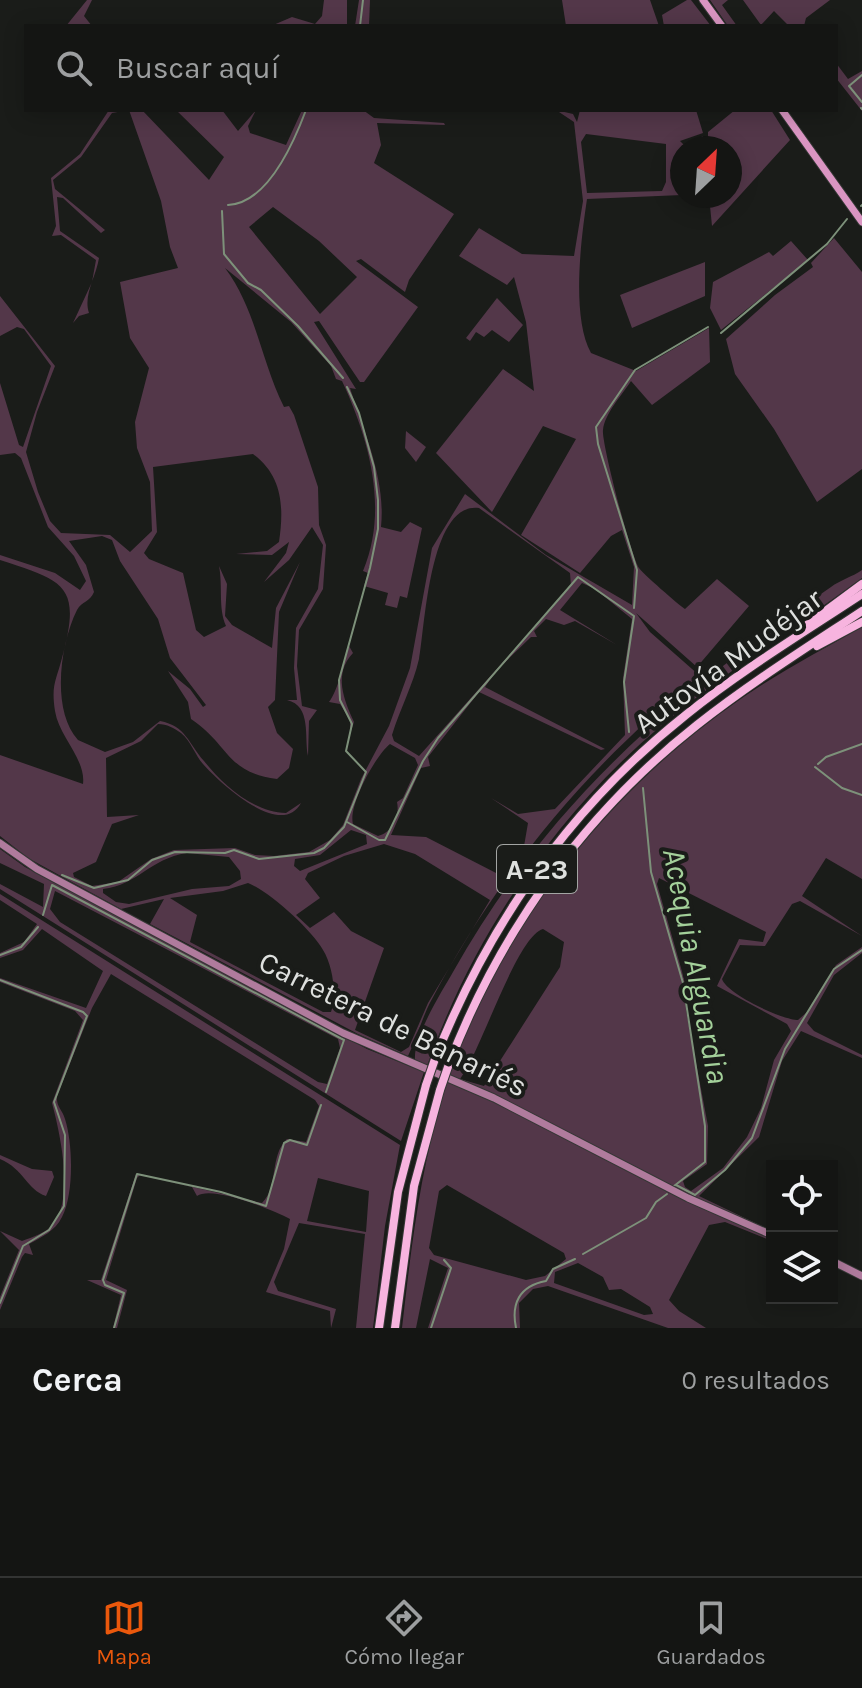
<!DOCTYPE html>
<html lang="es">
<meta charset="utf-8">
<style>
:root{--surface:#141513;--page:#212221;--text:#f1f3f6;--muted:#9d9fa0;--line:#333433;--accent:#ea580c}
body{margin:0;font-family:Karla,sans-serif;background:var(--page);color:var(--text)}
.controls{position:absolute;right:24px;bottom:24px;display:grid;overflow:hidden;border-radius:0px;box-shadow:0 4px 20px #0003}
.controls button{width:72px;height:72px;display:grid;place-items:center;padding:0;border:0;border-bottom:2px solid var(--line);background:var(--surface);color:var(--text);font:40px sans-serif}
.compass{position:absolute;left:670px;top:136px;width:72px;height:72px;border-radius:50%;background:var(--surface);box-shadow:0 4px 20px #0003;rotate:25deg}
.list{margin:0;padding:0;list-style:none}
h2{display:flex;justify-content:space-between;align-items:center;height:104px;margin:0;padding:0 32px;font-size:34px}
h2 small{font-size:26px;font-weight:400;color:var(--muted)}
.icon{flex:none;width:44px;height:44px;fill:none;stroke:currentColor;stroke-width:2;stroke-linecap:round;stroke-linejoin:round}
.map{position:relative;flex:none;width:862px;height:1328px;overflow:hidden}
.search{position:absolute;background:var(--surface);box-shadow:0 4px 20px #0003;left:24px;right:24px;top:24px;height:88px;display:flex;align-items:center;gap:20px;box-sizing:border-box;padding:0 28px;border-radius:0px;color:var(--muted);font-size:30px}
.sheet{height:248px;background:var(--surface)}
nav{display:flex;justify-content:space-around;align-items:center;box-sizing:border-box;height:112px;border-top:2px solid var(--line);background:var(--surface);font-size:22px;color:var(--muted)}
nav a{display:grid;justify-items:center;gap:4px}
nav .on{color:var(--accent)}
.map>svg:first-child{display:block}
</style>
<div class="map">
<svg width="862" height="1328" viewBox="0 0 862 1328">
<rect width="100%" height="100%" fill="#1a1c19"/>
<g fill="#533749" fill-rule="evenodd">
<polygon points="87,0 92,0 84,16 92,26 66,26"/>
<polygon points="324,0 347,0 347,26 271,26 292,17 315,24 322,16"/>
<polygon points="359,0 370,0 369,26 355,26"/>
<polygon points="562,0 650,0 659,26 566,26"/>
<polygon points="687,0 691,0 711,26 664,26 662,15"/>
<polygon points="710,0 728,0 722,5 737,26 728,26"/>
<polygon points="743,0 830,0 806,18 804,26 789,26 774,11 761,25"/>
<polygon points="836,63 848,79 862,71 862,111 836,78"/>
<path d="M 109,110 L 142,110 L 209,180 L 224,157 L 176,110 L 222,110 L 238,131 L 256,110 L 248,126 L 250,133 L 286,145 L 302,110 L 363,110 L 374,118 L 444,123 L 445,125 L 377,123 L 381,145 L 374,163 L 454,214 L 409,280 L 405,292 L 361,259 L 356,261 L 418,307 L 364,382 L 360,382 L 319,321 L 314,322 L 356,389 L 350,388 C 364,432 386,479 381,527 L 401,532 L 410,522 L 422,528 L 407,598 L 400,596 L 397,608 L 385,605 L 388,593 L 364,586 L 368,573 L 363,571 C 389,509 369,439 342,381 L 336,379 L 331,366 L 291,322 L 225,268 C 256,309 261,361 284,407 L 289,406 L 294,415 L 318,487 L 319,525 L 326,545 L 323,589 L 299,630 L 297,666 L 302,706 L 317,710 L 309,721 L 308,756 C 304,737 312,706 287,700 L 297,700 L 294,668 L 296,628 L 318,589 L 323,545 L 312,527 L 289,560 L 264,582 L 286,553 L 289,542 L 272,555 L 236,554 L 267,551 L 279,542 C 284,508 283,476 253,454 L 153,467 L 157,532 L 144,553 L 149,559 L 183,573 L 196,630 L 204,637 L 226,626 C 218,608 223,586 219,566 L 227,584 L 225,616 L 232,625 L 272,648 L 276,608 L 300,562 L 279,612 L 275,700 L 268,707 L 277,733 L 293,749 L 289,768 L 277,779 C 226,773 229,744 191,719 L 188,702 L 168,671 L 190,689 L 203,707 L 206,705 L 170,658 L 158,619 L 120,561 L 112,540 L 102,536 L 69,541 L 86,565 L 94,592 C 90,602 82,601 77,610 C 60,644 51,710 78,740 L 105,752 L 133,742 L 160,721 C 186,726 188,743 204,761 C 223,785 253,812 286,813 L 301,803 C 281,840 219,782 203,764 C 195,755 191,741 181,733 C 174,728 167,724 158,724 L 141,741 L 106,758 L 107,817 L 139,815 L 112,824 L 96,862 L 73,873 L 74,877 L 92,886 L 118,882 L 151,859 L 174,850 L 235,848 L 255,855 L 274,856 L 309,852 L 330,840 L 343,825 L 361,779 L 389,726 L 410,668 L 432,548 L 465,494 L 546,555 L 632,605 L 634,567 L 622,530 L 611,536 L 580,573 L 521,535 L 576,439 L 543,426 L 492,512 L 436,453 L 503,369 L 534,391 L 526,322 L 514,277 L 507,285 L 459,256 L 479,228 L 522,254 L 574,256 L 583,201 L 574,122 L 556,110 L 573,114 L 577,122 L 580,110 L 696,110 L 703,133 L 680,141 L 684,145 L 703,136 L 703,148 L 682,148 L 682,195 L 587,199 C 581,239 571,317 591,353 L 636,371 L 709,328 L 710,362 L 652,405 L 631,381 C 622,395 605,413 603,430 C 601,441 631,556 639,568 C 641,572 680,606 685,609 L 717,579 L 749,606 L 697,667 L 636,613 L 650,632 L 700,676 C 589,764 498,874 432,999 C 422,1017 417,1038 408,1056 L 358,1034 L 150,924 L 164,899 L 121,909 L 28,858 L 0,836 L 0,755 L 83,784 C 86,759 59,737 55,711 C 51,685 56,681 62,658 C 82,585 65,581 0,560 L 0,555 L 55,573 L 80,590 L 86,581 L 74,556 L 48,527 L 21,458 L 15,453 L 0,455 L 0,383 L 19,445 L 23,447 L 51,366 L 24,329 L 17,327 L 0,336 L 0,296 L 55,366 L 37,412 L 26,452 L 38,492 L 50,521 L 61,533 L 110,535 L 130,552 L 152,531 L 150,482 L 137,448 L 135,422 L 149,368 L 130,338 L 120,282 L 178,268 L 170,247 L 161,201 L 129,110 L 112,113 L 81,157 L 53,180 L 55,189 L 105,230 L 101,233 L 63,198 L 57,197 L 60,231 L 99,258 C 96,277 83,295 89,313 L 79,316 L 73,323 L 92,282 L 96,260 L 61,235 L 52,236 L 56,226 L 51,178 L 80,154 ZM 586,134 L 666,144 L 666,182 L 662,191 L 587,193 L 581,142 ZM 273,207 L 319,241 L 357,277 L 320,314 L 249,227 ZM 479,508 L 570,573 L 571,586 L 419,756 L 394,741 L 392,735 C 400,709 413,685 419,659 C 425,629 429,501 479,508 ZM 582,583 L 595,589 L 632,619 L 623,678 L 625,735 L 555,809 L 518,814 L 491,798 L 528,823 L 523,852 L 505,874 L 498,874 L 426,837 L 391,835 L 421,768 L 430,766 L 428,757 L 479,692 L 601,750 L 605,749 L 485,687 L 496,671 L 531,637 L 537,637 L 534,631 L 546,619 L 564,625 L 575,621 L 617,645 L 560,610 ZM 390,744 L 415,758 L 418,765 L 403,798 L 397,802 C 400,816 392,833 378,836 L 353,824 C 348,806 375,756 390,744 ZM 351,830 L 366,835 L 367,844 L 300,871 L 294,866 L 295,859 L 320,855 ZM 384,844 L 415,854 L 490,900 L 428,1003 L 409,1047 L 401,1052 L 355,1030 L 384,948 L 351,931 L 334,912 L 310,928 L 296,915 L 320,898 L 305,879 L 308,873 L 344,856 ZM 187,853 L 229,857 L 240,871 L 241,879 L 229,886 L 192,889 L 129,904 L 116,902 L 103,893 L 103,889 C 138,885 149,859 187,853 ZM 248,883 C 269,891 312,930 323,950 C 333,966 337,996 331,1012 L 323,1012 L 190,942 L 197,915 L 170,898 L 223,891 Z"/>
<polygon points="735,110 771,110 790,140 712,226 709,196 730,196 730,148 708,148 708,132"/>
<polygon points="834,238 862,272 862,469 817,502 774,429 735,374 726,339 775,295 813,267 811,263"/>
<polygon points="791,241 808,260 721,330 710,308 713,282 769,252 773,256"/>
<polygon points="705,262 705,296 632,328 620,295"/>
<polygon points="497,298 523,325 509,342 492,330 484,337 476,332 470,341 466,338"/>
<polygon points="406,431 426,447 416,462 405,448"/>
<path d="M 862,570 L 862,578 C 795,627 726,672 662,725 C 556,814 473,936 427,1066 L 415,1060 C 413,1037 441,993 453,972 C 548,803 673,696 831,587 C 840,580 852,577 862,570 Z"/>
<path d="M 862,627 L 862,879 L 826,858 L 802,896 L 862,936 L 800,901 L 792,904 L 765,946 L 740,945 L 722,979 C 727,994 782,1020 798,1020 L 807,1012 L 836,965 L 862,947 L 862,953 L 834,975 L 807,1023 L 814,1031 L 862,1055 L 862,1058 L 801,1031 L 782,1061 L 759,1137 L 699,1196 L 772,1231 L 772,1241 L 725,1222 L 709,1225 L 669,1300 L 679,1311 L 706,1328 L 668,1328 L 548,1286 L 533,1289 L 519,1303 L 520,1328 L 428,1328 L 448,1268 L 430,1259 L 416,1328 L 402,1328 C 411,1249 420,1171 443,1095 C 495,930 613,782 757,688 C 791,666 827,647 862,627 ZM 659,878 L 766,932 L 763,942 L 739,939 L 717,986 L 787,1024 L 791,1031 L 774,1060 L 761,1108 L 747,1137 L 723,1168 L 691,1191 L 685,1187 L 683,1181 L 707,1164 L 708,1126 L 686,1010 L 685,982 L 657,884 ZM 543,929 L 564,942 L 560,967 L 484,1086 L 460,1079 C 481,1052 516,937 543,929 ZM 447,1185 L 564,1253 L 566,1259 L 545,1276 L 526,1280 L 434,1255 L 429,1248 L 439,1191 ZM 578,1263 L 603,1277 L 609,1290 L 621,1289 L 650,1307 L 653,1314 L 644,1315 L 554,1283 L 555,1272 Z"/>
<path d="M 349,646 L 353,653 C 333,674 344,700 354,722 L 350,734 L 350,720 L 340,704 L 329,702 C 338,691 344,661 349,646 Z"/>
<path d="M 0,849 L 25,867 L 367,1049 L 424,1072 L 401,1141 L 0,889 L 0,884 L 43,907 L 44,884 L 0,863 ZM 55,891 L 338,1039 L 340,1048 L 327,1084 L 318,1082 L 60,922 L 50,909 Z"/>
<path d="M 0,894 L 400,1145 L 385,1226 L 373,1328 L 356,1328 L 365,1234 L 299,1223 L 274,1282 L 278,1291 L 336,1309 L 331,1328 L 330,1311 L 266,1292 L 284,1249 L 290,1219 C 273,1210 212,1185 197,1196 L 192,1187 L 140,1175 L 137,1178 L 106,1280 L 127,1290 L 117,1328 L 113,1328 L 121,1295 L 87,1280 L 101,1280 L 136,1174 L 262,1203 C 279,1187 269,1156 287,1139 L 306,1142 L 319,1106 L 315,1100 L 111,974 L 92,1008 L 57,1096 C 56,1107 62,1109 65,1119 C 73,1144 74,1194 62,1217 C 55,1231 42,1237 29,1244 L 33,1255 L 25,1253 L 22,1257 L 0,1310 L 0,1297 L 19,1250 L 0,1231 L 22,1241 C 32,1237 47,1233 54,1223 C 74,1196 60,1133 52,1103 L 83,1020 L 75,1011 L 0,982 L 0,978 L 86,1008 L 103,971 L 42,929 L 23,950 L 0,958 L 0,953 L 24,942 L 37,924 L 0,900 ZM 318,1178 L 369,1191 L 366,1232 L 307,1221 Z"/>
<path d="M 0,1155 L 32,1169 L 52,1171 L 54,1177 L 46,1196 C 27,1190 24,1169 0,1159 Z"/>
</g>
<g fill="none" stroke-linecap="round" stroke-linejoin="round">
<g stroke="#7d917a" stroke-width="2">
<polyline points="360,26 363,0"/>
<polyline points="862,75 849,86 862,102"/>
<polyline points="861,108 862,109"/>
<path d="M 228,205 C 268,203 294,142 306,110"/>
<polyline points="861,206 862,205"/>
<polyline points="222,211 224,254 248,283 261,290 298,326 343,378"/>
<polyline points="721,333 827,244 847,219"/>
<polyline points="634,608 637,570 598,444 596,427 635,370 708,327"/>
<polyline points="818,764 826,757 862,744"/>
<polyline points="815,767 842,788 862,795"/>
<polyline points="643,788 651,872 683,983 705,1126 705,1162 674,1186"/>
<polyline points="347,822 379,840 385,840 423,761 438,738 578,577 634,616 624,682 629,732"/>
<polyline points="62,875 94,888 128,880 152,860 175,852 225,853 234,850 259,859 314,853 324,848 344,827 366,772 346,751 352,724 340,700 339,680 370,568 378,529 378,500 374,467 359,413 347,387"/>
<polyline points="43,915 52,885 344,1040 326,1092"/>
<polyline points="0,955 21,947 38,927"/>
<polyline points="0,980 83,1012 87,1016 54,1102 65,1135 64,1206 49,1230 23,1246 0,1303"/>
<polyline points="676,1185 695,1195 725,1170 752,1138 785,1049 834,969 862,950"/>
<polyline points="583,1254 646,1218 656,1202 667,1194"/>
<polyline points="114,1328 124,1293 105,1285 103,1280 137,1174 221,1192 266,1206 284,1143 290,1140 307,1145 321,1105"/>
<polyline points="431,1328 451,1268 444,1260"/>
<path d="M 516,1328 C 511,1304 519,1286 546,1281 L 553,1269 L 575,1259"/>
</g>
<defs>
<g id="secondary">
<polyline points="0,843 37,869 343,1033 494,1098 688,1198 772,1235"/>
<polyline points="832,1261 862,1276"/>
</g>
<g id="primary">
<polyline points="703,0 722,26"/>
<polyline points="782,110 862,222"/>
</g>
<g id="highway">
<polyline points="808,624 862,584"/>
<polyline points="817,646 862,622"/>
<path d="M 435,1059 C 489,923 572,805 687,714 C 742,670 803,633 862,594"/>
<path d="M 449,1064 C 500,931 585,813 697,725 C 749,684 806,648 862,611"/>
<polyline points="379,1328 398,1192 426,1085"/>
<polyline points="395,1328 414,1186 440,1090"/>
</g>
</defs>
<use href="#secondary" stroke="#353735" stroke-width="9"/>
<use href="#primary" stroke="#353735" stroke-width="9"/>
<use href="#highway" stroke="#353735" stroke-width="10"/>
<use href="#secondary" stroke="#b07b9d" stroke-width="7"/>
<use href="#primary" stroke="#da95c2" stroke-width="7"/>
<use href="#highway" stroke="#f7b4df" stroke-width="8"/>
<defs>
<g id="highway-bridge">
<polyline points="426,1085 435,1059"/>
<polyline points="440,1090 449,1064"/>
</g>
</defs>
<use href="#highway-bridge" stroke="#353735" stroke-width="10" stroke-linecap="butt"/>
<use href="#highway-bridge" stroke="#f7b4df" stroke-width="8"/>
</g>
<g text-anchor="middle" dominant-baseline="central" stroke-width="8" stroke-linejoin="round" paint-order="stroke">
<rect fill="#1a1c19" stroke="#a3a5a3" stroke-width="2" x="497" y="845" width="80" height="48" rx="6"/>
<g font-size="28" font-weight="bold" fill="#dee0de">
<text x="537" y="869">A-23</text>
</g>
<g font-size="30" fill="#dee0de" stroke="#1a1c19">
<text transform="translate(728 661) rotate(-36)">Autovía Mudéjar</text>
<text transform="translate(393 1024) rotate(26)">Carretera de Banariés</text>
</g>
<g font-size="32" font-style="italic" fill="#a3d09a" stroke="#1a1c19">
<text transform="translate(696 966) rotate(79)">Acequia Alguardia</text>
</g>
</g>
</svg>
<div class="controls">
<button><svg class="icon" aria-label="locate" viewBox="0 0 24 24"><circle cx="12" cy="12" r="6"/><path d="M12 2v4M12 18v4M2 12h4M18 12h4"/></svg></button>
<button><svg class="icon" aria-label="layers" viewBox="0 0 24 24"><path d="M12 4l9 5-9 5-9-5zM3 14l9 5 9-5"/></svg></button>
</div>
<svg class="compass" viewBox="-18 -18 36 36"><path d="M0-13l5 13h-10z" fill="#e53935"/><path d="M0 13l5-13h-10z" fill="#9d9fa0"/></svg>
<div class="search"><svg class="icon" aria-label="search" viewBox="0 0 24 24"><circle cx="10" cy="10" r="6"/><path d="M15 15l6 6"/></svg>Buscar aquí</div>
</div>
<section class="sheet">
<h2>Cerca<small>0 resultados</small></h2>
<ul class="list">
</ul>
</section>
<nav>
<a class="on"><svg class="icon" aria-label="map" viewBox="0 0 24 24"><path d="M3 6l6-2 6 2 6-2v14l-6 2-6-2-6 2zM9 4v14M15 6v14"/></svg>Mapa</a>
<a><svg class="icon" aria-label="directions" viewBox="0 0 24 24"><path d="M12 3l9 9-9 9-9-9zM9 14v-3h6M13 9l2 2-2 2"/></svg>Cómo llegar</a>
<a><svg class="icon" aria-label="saved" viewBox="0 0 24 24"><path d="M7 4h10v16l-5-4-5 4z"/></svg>Guardados</a>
</nav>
